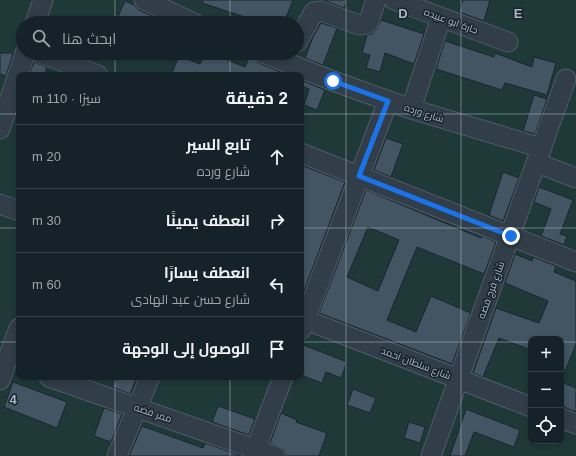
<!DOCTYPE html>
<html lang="ar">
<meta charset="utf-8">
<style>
:root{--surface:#16222a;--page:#1f2a32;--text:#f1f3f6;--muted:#9ea4a8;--line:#353f47}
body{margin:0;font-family:Arial,Cairo,sans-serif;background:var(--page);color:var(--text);direction:rtl}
.controls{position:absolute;right:12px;bottom:12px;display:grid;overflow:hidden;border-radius:8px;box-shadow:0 2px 6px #0003}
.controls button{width:36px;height:36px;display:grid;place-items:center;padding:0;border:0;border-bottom:1px solid var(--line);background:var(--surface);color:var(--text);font:20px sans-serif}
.stop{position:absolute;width:12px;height:12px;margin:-9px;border:3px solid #1a73e8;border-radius:50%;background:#fff}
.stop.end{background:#1a73e8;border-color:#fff;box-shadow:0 1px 4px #0008}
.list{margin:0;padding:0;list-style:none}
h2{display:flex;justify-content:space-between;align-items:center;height:52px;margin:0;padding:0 16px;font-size:17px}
h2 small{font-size:13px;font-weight:400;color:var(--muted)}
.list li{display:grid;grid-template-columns:26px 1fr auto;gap:12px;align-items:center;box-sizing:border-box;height:64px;padding:0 16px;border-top:1px solid var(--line)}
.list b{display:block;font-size:15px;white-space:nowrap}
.list p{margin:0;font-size:13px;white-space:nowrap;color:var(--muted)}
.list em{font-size:13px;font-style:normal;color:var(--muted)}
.icon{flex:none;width:22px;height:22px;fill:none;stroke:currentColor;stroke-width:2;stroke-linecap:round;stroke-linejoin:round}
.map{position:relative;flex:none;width:576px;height:456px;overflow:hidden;direction:ltr}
.search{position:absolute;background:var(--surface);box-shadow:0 2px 6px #0003;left:16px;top:16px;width:288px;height:44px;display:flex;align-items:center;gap:10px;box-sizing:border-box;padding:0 14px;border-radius:22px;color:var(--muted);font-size:15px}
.panel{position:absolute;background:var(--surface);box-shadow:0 2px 6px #0003;left:16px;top:72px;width:288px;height:308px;border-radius:8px;direction:rtl}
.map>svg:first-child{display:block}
</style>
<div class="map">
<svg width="576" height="456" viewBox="0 0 576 456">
<rect width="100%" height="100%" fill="#1d2d38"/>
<path fill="#1f3938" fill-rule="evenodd" d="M 0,0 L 576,0 L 576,456 L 0,456 ZM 23,23 L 297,23 L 297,53 L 23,53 ZM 19,75 L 301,75 L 301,377 L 19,377 ZM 531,339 L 561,339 L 561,441 L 531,441 Z"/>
<g fill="#435563" stroke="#19252f" fill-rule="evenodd">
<polygon points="203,0 293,0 284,23 263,23 202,3"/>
<polygon points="326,0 347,0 344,8 326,1"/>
<polygon points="463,0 490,0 484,21 459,12"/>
<polygon points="125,1 134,5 139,10 168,23 115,23"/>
<polygon points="381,20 424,34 414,64 385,53 380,72 366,68 370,55 362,53 367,35 372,34 376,30"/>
<polygon points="321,23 337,28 323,65 305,58 313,37"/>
<polygon points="445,41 494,57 495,53 532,67 534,57 556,63 547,95 505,83 502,90 436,69"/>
<polygon points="0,53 13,53 6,76 0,74"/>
<polygon points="205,53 210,53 245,67 251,53 255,60 259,63 288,75 171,75 179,56 200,64"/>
<polygon points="34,62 47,67 44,75 29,75"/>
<polygon points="301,80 325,90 317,110 304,105 309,89 301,86"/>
<polygon points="534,95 547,99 535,134 523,131"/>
<polygon points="386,138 403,144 391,177 374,170"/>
<polygon points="301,165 345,182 301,299"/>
<polygon points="503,172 519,178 503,221 489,215"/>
<polygon points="539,187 573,200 560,234 567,236 564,245 541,236 551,209 534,202"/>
<path d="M 366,190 L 481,238 L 482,236 L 496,242 L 484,274 L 417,247 L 387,320 L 416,332 L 431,296 L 471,313 L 452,364 L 319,313 ZM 368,227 L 399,240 L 378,291 L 347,277 Z"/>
<polygon points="515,254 532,261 533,257 556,266 554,272 576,281 576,344 562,379 561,339 531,339 531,350 499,338 483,377 473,373 496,308 539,323 548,301 505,283"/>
<polygon points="301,344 347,362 341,378 326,372 322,383 301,375"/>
<polygon points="118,377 137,377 130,394 112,387"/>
<polygon points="13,382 67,402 57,428 4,407"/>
<polygon points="561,382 576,388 576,412 561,406"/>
<polygon points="353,389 376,398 370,413 347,405"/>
<polygon points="218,406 255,419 249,435 212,422"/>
<polygon points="104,408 122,414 111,442 94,436"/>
<polygon points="466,409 520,430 514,447 474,432 465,456 450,456"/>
<polygon points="281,413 297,420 296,422 327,433 319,456 286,456 283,449 270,443"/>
<polygon points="409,422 425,427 420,443 404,438"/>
<polygon points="142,426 203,448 205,443 242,456 129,456"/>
</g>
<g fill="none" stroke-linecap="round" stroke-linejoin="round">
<defs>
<g id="minor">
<polyline points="144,0 194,23"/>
<polyline points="394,0 508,42"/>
<polyline points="35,23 43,0"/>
<polyline points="297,42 314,12 321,11 359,25 367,24 369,21 376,0"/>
<polyline points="40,53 98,75"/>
<polyline points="263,53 333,81 411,109 542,148"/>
<polyline points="411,109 441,18"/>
<polyline points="0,129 25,53"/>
<polyline points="301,153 576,262"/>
<polyline points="537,163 576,178"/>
<polyline points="0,204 19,211"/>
<polyline points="301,318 531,407"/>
<polyline points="301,330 388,101"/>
<polyline points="49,377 275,456"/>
<polyline points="0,380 19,328"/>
<polyline points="561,418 576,424"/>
<polyline points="117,456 150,377"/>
<polyline points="253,456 283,377"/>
<polyline points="431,456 566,79"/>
</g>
</defs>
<use href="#minor" stroke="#4f5c67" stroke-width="21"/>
<use href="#minor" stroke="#313e49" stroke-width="19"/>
</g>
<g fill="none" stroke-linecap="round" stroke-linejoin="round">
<polyline stroke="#1a73e8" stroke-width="5" points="333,81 388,101 359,176 511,236"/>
</g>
<path fill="none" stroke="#abb9c6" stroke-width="1" stroke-opacity="0.55" d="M 115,0 L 115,23M 230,0 L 230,23M 346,0 L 346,456M 461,0 L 461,456M 115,53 L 115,75M 230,53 L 230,75M 0,114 L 19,114M 301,114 L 576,114M 0,228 L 19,228M 301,228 L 576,228M 0,342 L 19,342M 301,342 L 531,342M 561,342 L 576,342M 115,377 L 115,456M 230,377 L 230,456"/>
<g text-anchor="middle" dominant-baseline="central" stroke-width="3" stroke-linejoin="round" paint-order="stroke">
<g font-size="10" fill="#abb9c6" stroke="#17232d">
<text transform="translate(451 21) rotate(20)">حارة ابو عبيده</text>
<text transform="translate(424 113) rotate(17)">شارع ورده</text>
<text transform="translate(491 290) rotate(-70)">شارع فرج فضه</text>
<text transform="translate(416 363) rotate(21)">شارع سلطان احمد</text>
<text transform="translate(153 413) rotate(19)">ممر فضه</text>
</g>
</g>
<g font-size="13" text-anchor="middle" font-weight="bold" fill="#abb9c6" stroke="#17232d" stroke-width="3" stroke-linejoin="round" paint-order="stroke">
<text x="403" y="18">D</text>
<text x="518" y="18">E</text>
<text x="13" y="404">4</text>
</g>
</svg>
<div class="controls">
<button>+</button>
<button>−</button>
<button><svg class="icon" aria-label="locate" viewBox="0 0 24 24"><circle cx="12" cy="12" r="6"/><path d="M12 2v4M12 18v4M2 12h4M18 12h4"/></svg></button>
</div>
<div class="stop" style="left:333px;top:81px"></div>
<div class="stop end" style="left:511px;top:236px"></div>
<div class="search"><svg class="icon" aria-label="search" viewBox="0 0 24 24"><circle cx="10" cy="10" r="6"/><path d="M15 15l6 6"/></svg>ابحث هنا</div>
<section class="panel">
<h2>2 دقيقة<small>سيرًا · 110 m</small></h2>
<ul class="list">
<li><svg class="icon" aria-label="ahead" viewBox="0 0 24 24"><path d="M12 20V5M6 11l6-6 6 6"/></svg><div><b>تابع السير</b><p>شارع ورده</p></div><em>20 m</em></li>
<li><svg class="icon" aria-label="right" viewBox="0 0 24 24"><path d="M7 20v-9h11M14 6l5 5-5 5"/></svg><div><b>انعطف يمينًا</b></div><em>30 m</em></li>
<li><svg class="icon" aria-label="left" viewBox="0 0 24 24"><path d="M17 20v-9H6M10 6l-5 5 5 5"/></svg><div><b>انعطف يسارًا</b><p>شارع حسن عبد الهادى</p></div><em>60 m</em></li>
<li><svg class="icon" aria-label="arrive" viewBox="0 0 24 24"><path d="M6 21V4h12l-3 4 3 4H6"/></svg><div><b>الوصول إلى الوجهة</b></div></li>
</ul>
</section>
</div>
